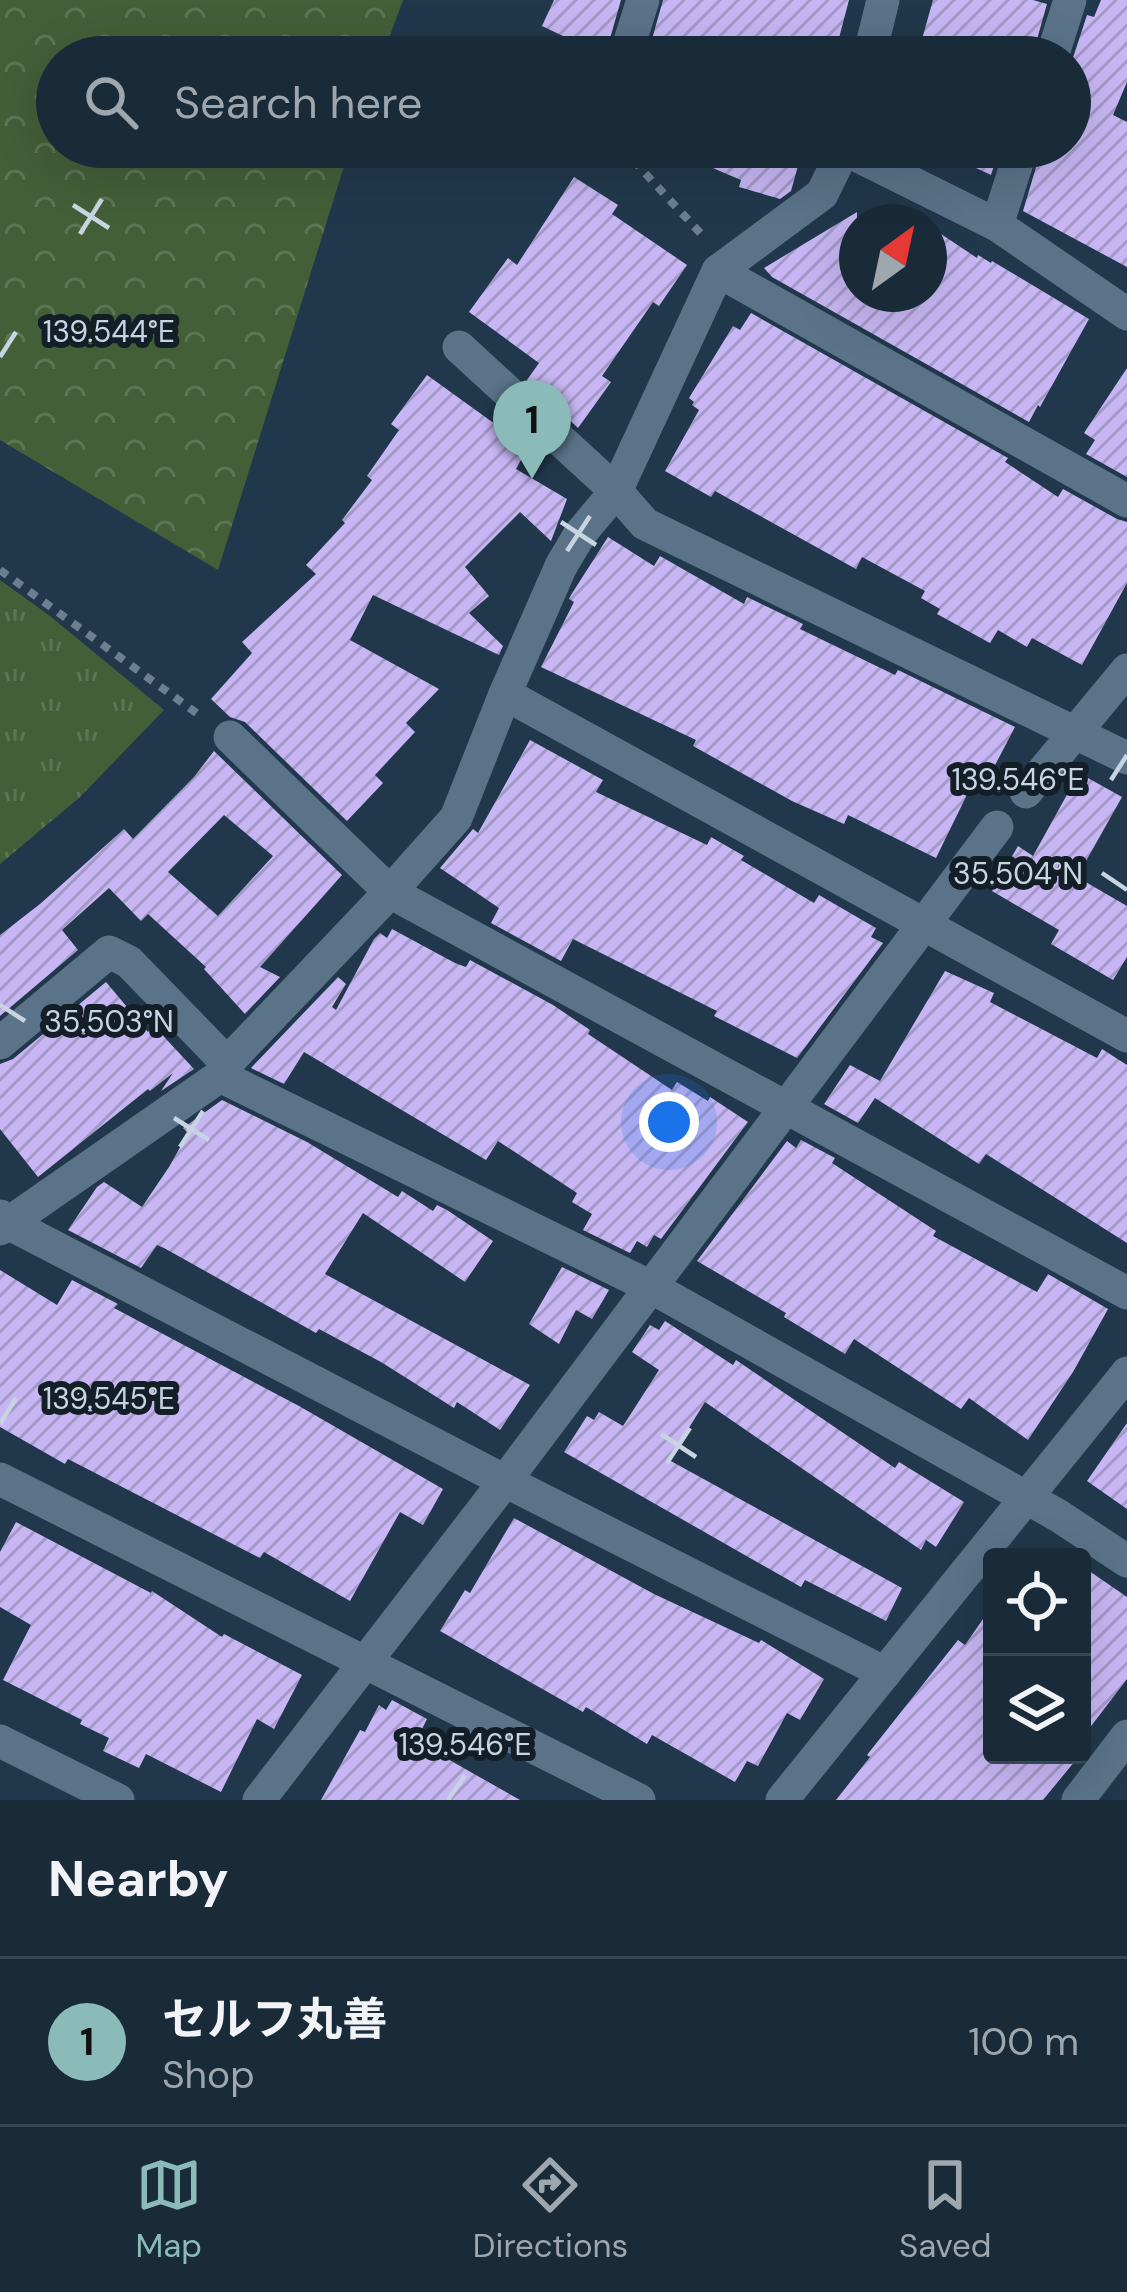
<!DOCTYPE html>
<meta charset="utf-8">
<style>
:root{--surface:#192a39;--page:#263644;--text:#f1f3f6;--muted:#9fa7ae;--line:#374653;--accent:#8bbbb9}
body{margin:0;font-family:"DM Sans","Noto Sans JP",sans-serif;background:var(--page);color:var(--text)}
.controls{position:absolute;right:36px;bottom:36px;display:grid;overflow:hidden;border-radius:12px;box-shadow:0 12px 48px #0002}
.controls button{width:108px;height:108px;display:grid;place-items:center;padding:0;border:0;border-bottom:3px solid var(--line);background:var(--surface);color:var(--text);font:60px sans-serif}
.compass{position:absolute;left:839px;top:204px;width:108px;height:108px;border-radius:50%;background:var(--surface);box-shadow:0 12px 48px #0002;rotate:33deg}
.you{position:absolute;left:669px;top:1122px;width:42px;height:42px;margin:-30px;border:9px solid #fff;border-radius:50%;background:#1a73e8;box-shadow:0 0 0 18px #1a73e833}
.badge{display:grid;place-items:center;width:78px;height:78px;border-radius:50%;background:var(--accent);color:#111;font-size:39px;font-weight:700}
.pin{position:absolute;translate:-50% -99px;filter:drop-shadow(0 3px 6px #0008)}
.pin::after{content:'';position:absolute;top:63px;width:42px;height:36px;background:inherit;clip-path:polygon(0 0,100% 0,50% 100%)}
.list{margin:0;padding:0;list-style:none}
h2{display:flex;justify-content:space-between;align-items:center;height:156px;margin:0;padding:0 48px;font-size:51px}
h2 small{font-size:39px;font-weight:400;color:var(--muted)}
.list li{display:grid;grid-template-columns:78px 1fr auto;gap:36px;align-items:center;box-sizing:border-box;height:168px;padding:0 48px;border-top:3px solid var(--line)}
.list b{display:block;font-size:45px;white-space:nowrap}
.list p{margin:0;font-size:39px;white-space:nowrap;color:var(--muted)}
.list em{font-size:39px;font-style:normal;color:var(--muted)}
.icon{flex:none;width:66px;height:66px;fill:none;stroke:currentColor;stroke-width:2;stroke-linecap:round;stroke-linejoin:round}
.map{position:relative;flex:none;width:1127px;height:1800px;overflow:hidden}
.search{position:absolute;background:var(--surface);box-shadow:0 12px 48px #0002;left:36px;right:36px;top:36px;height:132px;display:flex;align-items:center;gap:30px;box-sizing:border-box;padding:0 42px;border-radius:66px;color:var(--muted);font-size:45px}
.sheet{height:324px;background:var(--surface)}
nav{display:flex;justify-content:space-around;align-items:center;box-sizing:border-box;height:168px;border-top:3px solid var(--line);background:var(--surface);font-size:33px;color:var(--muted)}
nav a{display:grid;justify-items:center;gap:6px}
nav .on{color:var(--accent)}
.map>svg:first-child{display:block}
</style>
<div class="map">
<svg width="1127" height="1800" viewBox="0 0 1127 1800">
<defs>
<pattern id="grass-tufts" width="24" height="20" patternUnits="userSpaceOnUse" patternTransform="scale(3)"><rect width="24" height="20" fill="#425f38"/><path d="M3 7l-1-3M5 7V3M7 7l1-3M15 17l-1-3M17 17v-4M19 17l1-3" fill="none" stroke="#5c7554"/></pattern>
<pattern id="forest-crowns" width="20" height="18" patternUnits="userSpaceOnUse" patternTransform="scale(3)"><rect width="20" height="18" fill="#425f38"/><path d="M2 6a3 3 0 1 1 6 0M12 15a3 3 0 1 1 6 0" fill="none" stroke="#5c7554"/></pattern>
<pattern id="building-hatch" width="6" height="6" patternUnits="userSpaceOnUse" patternTransform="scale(3)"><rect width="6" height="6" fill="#c7b6f3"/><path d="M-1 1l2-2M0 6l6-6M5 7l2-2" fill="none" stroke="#a498c7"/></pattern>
</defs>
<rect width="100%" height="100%" fill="#21384c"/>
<polygon fill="url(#grass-tufts)" points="0,580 50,616 164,710 80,797 0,864"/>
<polygon fill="url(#forest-crowns)" points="0,0 403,0 382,57 57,57 57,147 350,147 218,570 0,440"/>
<g fill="url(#building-hatch)" fill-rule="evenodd">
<polygon points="554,0 621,0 605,56 542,26"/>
<polygon points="663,0 849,0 834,57 766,57 704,39 695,57 647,57"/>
<polygon points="933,0 1033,0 1047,4 1032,57 979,43 973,57 917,57"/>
<polygon points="1101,0 1127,0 1127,82 1113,115 1127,122 1127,267 1023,211 1042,147 1070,147 1070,67 1087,15 1094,17"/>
<polygon points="663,147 773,147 801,155 791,191 780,199 739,187 741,180"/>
<polygon points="931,147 1000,147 991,175"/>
<polygon points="574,177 618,205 612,214 687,265 659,306 653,302 602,376 611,382 578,428 527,380 539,363 469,312 508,258 517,265"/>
<polygon points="857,212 857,294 929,294 929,226 977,258 978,255 991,263 992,261 1089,319 1040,407 1038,405 1029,422 772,277 764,268"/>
<polygon points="751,313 1008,458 1005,462 1058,497 1063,489 1117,519 1127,522 1127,583 1082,665 1032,638 1027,647 998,630 990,643 937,614 940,609 921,598 925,591 862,557 856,569 715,491 711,497 665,471 699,410 692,405 694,402 689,398 733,326 740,330"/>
<polygon points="1127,368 1127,477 1086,454 1095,440 1084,433"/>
<polygon points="427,375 495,424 502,415 531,442 516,469 567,499 551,541 520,512 465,567 489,596 469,613 503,646 499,655 373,595 350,640 439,689 406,723 415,732 375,775 383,783 347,821 245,722 230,717 211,699 252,653 242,642 316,574 306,565 345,523 342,520 372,480 367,476 399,430 391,424"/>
<polygon points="608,537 654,566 660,556 744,604 747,597 803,624 800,629 895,675 898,670 1015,727 993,769 982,764 936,858 848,815 844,824 792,801 693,746 696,740 541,667 574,602 569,599 571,595"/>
<polygon points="530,740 603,780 596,792 707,845 711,837 744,856 741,860 814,903 819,895 876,928 871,937 883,943 797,1058 714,1016 717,1011 573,939 561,961 491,923 499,908 440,868 473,829 478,833"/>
<path d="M 214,751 L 342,875 L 260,967 L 280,977 L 245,1014 L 204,969 L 206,967 L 148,914 L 141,921 L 109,888 L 62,930 L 78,950 L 0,1016 L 0,935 L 40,904 L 124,829 L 133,839 L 194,777 ZM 224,815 L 273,856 L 218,916 L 168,872 Z"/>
<polygon points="1079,773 1122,797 1077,877 1127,906 1127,957 1113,980 1051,944 1059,930 992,891 1018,846 1033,856"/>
<polygon points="392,929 455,963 466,967 470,960 553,1005 590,1030 588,1034 672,1090 677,1082 708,1101 710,1097 748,1122 661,1239 654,1235 647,1247 637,1241 630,1253 583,1230 592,1214 572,1202 577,1193 498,1141 486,1160 304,1052 284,1084 251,1068 338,977 346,984 332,1007 336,1010 374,939 380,933 387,938"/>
<polygon points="945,971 994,993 990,1002 1097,1058 1102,1049 1127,1065 1127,1243 986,1154 979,1164 875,1098 858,1123 824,1104 850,1065 880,1081"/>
<polygon points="106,982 148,1032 154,1026 194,1069 161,1091 173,1073 150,1091 148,1089 38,1177 0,1129 0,1064 13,1059"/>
<polygon points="222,1100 307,1142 398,1197 402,1191 433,1211 437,1205 447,1210 493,1241 465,1282 363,1213 325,1274 530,1385 500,1430 457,1402 454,1408 381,1362 319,1329 316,1333 164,1248 157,1245 141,1268 68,1230 97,1187 104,1182 142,1207 169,1167 188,1133 183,1128"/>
<polygon points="801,1140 835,1158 832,1163 936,1231 933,1236 1037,1292 1048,1274 1108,1309 1073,1372 1028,1440 969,1398 961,1409 854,1339 845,1354 784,1317 786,1313 697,1261 787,1141 796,1148"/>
<polygon points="562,1267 609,1290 592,1319 576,1310 559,1344 529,1324"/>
<polygon points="0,1270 57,1305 72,1280 118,1304 114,1308 299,1406 443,1489 423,1525 400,1512 350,1601 264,1552 260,1558 68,1459 65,1464 0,1427"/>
<polygon points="665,1321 733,1365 736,1360 895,1468 899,1462 964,1502 936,1547 926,1540 921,1550 705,1402 669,1460 902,1588 886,1621 805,1580 801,1587 564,1452 587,1416 594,1420 599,1412 623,1426 659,1370 632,1352 650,1325 659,1330"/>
<polygon points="1127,1423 1127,1509 1087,1481"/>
<polygon points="514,1518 654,1594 759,1643 761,1640 824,1679 800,1720 787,1713 758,1766 747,1761 735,1782 652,1735 647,1744 586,1707 583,1712 440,1631 465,1590 470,1593"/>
<polygon points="16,1522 151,1593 152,1591 222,1637 224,1634 302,1675 274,1729 257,1719 221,1792 146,1754 139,1768 103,1751 109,1738 80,1724 82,1720 3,1680 31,1625 0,1607 0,1552"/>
<polygon points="1082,1566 1127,1597 1127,1679 1082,1738"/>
<polygon points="992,1606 992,1755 1080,1755 1043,1800 836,1800 870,1757 867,1755 958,1640 965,1645"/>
<polygon points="392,1700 427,1719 416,1741 520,1800 321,1800 360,1730 365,1732 379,1705 386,1710"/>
</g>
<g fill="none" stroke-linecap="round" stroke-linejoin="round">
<g stroke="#6c7f90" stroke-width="8" stroke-dasharray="9 9" stroke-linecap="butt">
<polyline points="621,147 703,236"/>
<polyline points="0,570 202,717"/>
</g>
<g stroke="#5a7389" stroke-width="33">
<polyline points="625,57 643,0"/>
<polyline points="869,57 883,0"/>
<polyline points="1052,57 1070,0"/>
<polyline points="844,149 997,225 1127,314"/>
<polyline points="997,225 1022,147"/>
<polyline points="718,271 1127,501"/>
<polyline points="459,347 616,491 645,524 1127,758"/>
<polyline points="505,694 1127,1036"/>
<polyline points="230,737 390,892 1127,1293"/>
<polyline points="1026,792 1127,670"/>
<polyline points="0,1043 109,952 129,962 227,1063"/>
<polyline points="220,1076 651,1287 1059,1516 1127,1561"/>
<polyline points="0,1216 8,1223 505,1481 885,1673"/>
<polyline points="0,1229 220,1076 227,1063 390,892 456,818 505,694 561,566 580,534 616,491 718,271 822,194 845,147"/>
<polyline points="0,1479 639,1800"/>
<polyline points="0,1741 118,1800"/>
<polyline points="259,1800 505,1481 997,827"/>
<polyline points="1078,1800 1127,1736"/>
</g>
<polyline stroke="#5a7389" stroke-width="33" points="782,1800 1127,1373"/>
</g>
<path fill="none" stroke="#c7d4e1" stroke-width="4.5" d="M 73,205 L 109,228M 80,234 L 102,199M 0,357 L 16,332M 561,522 L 596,545M 567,551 L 590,516M 1111,780 L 1127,755M 1102,873 L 1127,890M 0,1005 L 25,1021M 174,1118 L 209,1140M 180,1147 L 203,1111M 0,1424 L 16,1398M 661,1434 L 696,1457M 667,1463 L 690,1428M 448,1800 L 465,1775"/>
<g font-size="30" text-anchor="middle" fill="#c7d4e1" stroke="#141e27" stroke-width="12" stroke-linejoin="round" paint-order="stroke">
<text x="109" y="342">139.544°E</text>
<text x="1018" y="790">139.546°E</text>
<text x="1018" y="884">35.504°N</text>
<text x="109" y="1032">35.503°N</text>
<text x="109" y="1409">139.545°E</text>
<text x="465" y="1755">139.546°E</text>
</g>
</svg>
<div class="controls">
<button><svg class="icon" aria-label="locate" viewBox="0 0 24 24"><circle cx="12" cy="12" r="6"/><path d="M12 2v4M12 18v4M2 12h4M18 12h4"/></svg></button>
<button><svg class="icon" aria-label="layers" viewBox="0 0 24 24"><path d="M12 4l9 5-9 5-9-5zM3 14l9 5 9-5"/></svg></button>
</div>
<svg class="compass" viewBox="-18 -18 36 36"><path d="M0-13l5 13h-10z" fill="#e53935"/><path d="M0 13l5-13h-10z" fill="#9fa7ae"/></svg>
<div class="you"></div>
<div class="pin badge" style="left:532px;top:479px">1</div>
<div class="search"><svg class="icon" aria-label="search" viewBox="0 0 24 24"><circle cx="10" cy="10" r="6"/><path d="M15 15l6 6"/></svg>Search here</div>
</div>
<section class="sheet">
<h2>Nearby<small></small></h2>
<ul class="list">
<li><span class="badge">1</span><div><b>セルフ丸善</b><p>Shop</p></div><em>100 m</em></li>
</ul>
</section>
<nav>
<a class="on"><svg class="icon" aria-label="map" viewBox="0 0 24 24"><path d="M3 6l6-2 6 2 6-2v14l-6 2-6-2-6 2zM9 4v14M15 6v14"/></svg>Map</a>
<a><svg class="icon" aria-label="directions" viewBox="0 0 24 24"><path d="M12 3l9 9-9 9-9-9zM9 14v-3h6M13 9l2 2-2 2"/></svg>Directions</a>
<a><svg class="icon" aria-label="saved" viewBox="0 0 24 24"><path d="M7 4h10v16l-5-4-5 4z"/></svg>Saved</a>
</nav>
